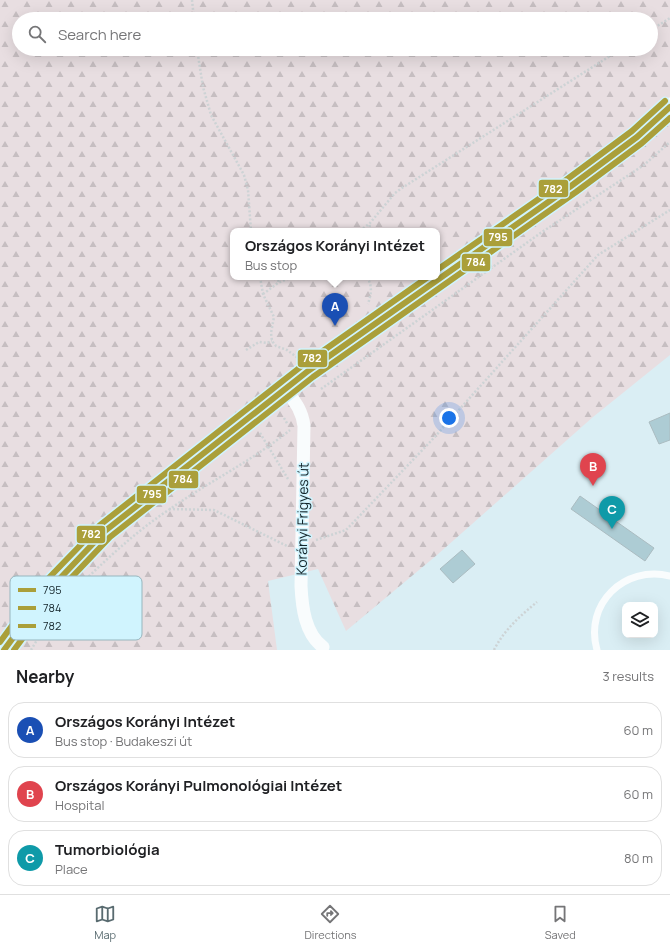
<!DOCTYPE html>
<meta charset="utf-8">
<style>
:root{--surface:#fff;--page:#f2f2f2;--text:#202124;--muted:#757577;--line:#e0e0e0;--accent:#596b70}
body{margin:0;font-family:Manrope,sans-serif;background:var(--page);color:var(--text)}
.controls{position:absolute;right:12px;bottom:12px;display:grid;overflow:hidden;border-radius:8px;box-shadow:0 4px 16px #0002}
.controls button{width:36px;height:36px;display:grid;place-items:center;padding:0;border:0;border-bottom:1px solid var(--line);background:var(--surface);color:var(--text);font:20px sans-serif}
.you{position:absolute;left:449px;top:418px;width:14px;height:14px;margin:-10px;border:3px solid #fff;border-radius:50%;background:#1a73e8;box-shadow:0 0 0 6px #1a73e833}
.badge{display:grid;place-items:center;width:26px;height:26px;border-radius:50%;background:var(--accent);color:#fff;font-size:13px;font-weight:700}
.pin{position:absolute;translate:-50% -33px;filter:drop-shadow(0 1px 2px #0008)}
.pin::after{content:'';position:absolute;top:21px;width:14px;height:12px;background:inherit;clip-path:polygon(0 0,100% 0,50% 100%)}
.popup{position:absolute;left:230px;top:228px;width:210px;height:52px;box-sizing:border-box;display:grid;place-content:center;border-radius:8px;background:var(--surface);filter:drop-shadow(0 1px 3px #0005);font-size:13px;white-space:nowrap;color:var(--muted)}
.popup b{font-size:15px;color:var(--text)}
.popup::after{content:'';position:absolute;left:50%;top:100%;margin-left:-8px;border:8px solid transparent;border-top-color:var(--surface)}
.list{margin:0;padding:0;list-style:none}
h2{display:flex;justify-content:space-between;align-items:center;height:52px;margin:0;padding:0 16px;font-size:17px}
h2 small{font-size:13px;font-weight:400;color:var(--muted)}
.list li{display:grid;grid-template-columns:26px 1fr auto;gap:12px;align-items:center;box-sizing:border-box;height:56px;margin:0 8px 8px;padding:0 8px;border:1px solid var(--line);border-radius:16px}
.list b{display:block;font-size:15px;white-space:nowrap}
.list p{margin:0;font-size:13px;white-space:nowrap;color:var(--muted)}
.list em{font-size:13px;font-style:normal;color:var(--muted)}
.icon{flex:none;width:22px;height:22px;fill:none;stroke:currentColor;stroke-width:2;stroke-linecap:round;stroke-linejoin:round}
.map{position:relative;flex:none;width:670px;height:650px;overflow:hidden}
.search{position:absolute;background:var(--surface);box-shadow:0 4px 16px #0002;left:12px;right:12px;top:12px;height:44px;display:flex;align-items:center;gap:10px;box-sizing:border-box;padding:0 14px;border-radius:22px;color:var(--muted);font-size:15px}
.sheet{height:244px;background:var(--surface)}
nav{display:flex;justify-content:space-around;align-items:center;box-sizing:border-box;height:56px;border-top:1px solid var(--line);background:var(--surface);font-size:11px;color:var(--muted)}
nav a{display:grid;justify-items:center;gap:2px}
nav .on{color:var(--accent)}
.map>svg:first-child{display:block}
</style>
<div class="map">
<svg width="670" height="650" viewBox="0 0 670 650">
<defs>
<pattern id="forest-firs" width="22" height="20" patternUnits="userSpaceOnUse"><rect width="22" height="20" fill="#e8dee1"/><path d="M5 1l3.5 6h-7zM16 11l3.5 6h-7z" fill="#c6bec1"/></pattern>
</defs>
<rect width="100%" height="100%" fill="#daeef4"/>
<path fill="url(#forest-firs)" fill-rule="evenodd" d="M 0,0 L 670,0 L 670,355 L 593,417 L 437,555 L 346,631 L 318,569 L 268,581 L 277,650 L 0,650 ZM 19,19 L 651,19 L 651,49 L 19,49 ZM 233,231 L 437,231 L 437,277 L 233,277 Z"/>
<g fill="#adccd4" stroke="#abbcc1">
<polygon points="670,413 670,440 659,444 649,422"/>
<polygon points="580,496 654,548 645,561 571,509"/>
<polygon points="462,550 475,564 453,583 440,569"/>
</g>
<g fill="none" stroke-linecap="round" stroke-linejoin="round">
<g stroke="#cdd3d5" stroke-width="2.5" stroke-dasharray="2 2" stroke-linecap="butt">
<polyline points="192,0 194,19"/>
<polyline points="651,30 670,18"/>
<polyline points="197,49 203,87 211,115 244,175 248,190 251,231"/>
<polyline points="360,231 370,223 395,193 402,188 621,49"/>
<polyline points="369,231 370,224"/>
<polyline points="260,277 263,294 274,317 271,333 272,341 276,346 287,350 298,358"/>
<polyline points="270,277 281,282"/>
<path d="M 367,277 C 373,287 371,294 368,304"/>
<polyline points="263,294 278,283 292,277"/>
<polyline points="246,350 259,342 267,343 272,341"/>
<polyline points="321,389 542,232 644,165 670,142"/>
<polyline points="284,418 288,425"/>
<polyline points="260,433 288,479"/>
<polyline points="169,509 214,510 287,546"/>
<polyline points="316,540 346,530 431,441 598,255 670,210"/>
<path d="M 83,582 C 111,555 138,530 170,509 C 210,481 252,461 290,430"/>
<polyline points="31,650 43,630 70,595"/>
<path d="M 494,650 C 504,630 520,616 537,602"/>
</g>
<path stroke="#f9fcfd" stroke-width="7" d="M 597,650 C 584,604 624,565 670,576"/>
<path stroke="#f9fcfd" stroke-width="13" d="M 286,390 C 295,402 302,410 304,426 L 301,586 C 302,607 305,634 323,647"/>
<polyline stroke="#f9fcfd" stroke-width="19" points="4,650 47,592 105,531 308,371 571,186 637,137 670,107"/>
<defs>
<polyline id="bus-1" points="4,650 47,592 105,531 308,371 571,186 637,137 670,107"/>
<polyline id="bus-2" points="14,650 53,597 110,537 313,377 576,192 642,143 670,118"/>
<g id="bus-3">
<polyline points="437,270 566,180 632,131 665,101"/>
<polyline points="0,642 41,586 100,525 303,365 428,277"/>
</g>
</defs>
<use href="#bus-1" stroke="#d0f4fe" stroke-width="9"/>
<use href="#bus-2" stroke="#d0f4fe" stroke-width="9"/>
<use href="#bus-3" stroke="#d0f4fe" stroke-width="9"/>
<use href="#bus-1" stroke="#aa9f3a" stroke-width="6"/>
<use href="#bus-2" stroke="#aa9f3a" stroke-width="6"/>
<use href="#bus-3" stroke="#aa9f3a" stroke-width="6"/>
</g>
<g text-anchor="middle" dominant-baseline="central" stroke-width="3" stroke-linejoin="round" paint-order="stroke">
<g font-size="14" fill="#132429" stroke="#d0f4fe">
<text transform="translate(302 519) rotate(-89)">Korányi Frigyes út</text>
</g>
</g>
<rect x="10" y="576" width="132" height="64" rx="6" fill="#d0f4fe" stroke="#97b6be" stroke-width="1"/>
<rect x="18" y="588" width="18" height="4" fill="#aa9f3a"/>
<rect x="18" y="606" width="18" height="4" fill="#aa9f3a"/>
<rect x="18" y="624" width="18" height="4" fill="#aa9f3a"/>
<g font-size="11" fill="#132429">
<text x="43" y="594">795</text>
<text x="43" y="612">784</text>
<text x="43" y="630">782</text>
</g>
<g stroke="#d0f4fe" stroke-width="1.5">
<rect x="538" y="179" width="31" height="19" rx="4" fill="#aa9f3a"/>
<rect x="483" y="228" width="30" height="19" rx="4" fill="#aa9f3a"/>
<rect x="461" y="253" width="30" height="19" rx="4" fill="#aa9f3a"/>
<rect x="297" y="349" width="31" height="19" rx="4" fill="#aa9f3a"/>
<rect x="168" y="470" width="31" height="19" rx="4" fill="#aa9f3a"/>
<rect x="136" y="485" width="31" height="19" rx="4" fill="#aa9f3a"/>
<rect x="76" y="525" width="30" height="19" rx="4" fill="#aa9f3a"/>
</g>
<g font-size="11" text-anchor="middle" font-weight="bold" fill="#fff">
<text x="553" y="193">782</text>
<text x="498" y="241">795</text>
<text x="476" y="266">784</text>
<text x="312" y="362">782</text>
<text x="183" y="483">784</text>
<text x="152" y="498">795</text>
<text x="91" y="538">782</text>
</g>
</svg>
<div class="controls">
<button><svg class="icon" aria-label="layers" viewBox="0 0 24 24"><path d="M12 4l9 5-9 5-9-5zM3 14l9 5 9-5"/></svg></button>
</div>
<div class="you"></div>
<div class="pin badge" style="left:335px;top:326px;background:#1a4fb4">A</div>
<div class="popup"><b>Országos Korányi Intézet</b>Bus stop</div>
<div class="pin badge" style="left:593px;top:486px;background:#e0444e">B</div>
<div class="pin badge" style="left:612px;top:529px;background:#0f9aa8">C</div>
<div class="search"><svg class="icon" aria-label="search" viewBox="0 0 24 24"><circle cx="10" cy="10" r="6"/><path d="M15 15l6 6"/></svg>Search here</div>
</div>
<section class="sheet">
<h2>Nearby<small>3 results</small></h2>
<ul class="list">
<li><span class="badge" style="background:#1a4fb4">A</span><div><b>Országos Korányi Intézet</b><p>Bus stop · Budakeszi út</p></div><em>60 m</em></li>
<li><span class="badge" style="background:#e0444e">B</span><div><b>Országos Korányi Pulmonológiai Intézet</b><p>Hospital</p></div><em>60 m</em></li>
<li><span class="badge" style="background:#0f9aa8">C</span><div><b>Tumorbiológia</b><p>Place</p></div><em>80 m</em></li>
</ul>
</section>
<nav>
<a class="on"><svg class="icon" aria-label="map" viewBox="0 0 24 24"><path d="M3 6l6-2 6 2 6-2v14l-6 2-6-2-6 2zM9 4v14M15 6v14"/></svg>Map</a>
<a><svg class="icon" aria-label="directions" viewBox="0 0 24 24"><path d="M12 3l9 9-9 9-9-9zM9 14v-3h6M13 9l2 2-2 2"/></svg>Directions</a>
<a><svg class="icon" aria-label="saved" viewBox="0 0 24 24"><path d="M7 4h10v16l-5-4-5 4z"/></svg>Saved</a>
</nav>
